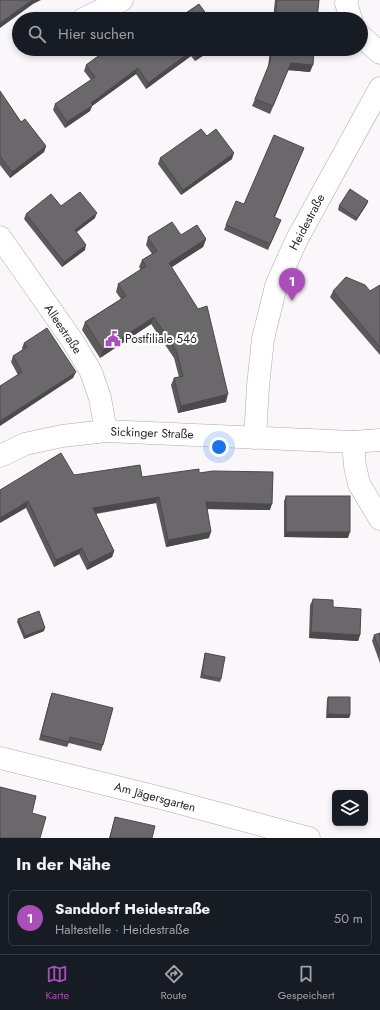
<!DOCTYPE html>
<html lang="de">
<meta charset="utf-8">
<style>
:root{--surface:#171b24;--page:#242831;--text:#f1f3f6;--muted:#9ea1a6;--line:#363941;--accent:#aa4eb9}
body{margin:0;font-family:Jost,sans-serif;background:var(--page);color:var(--text)}
.controls{position:absolute;right:12px;bottom:12px;display:grid;overflow:hidden;border-radius:6px;box-shadow:0 2px 6px #0003}
.controls button{width:36px;height:36px;display:grid;place-items:center;padding:0;border:0;border-bottom:1px solid var(--line);background:var(--surface);color:var(--text);font:20px sans-serif}
.you{position:absolute;left:219px;top:447px;width:14px;height:14px;margin:-10px;border:3px solid #fff;border-radius:50%;background:#1a73e8;box-shadow:0 0 0 6px #1a73e833}
.badge{display:grid;place-items:center;width:26px;height:26px;border-radius:50%;background:var(--accent);color:#fff;font-size:13px;font-weight:700}
.pin{position:absolute;translate:-50% -33px;filter:drop-shadow(0 1px 2px #0008)}
.pin::after{content:'';position:absolute;top:21px;width:14px;height:12px;background:inherit;clip-path:polygon(0 0,100% 0,50% 100%)}
.list{margin:0;padding:0;list-style:none}
h2{display:flex;justify-content:space-between;align-items:center;height:52px;margin:0;padding:0 16px;font-size:17px}
h2 small{font-size:13px;font-weight:400;color:var(--muted)}
.list li{display:grid;grid-template-columns:26px 1fr auto;gap:12px;align-items:center;box-sizing:border-box;height:56px;margin:0 8px 8px;padding:0 8px;border:1px solid var(--line);border-radius:6px}
.list b{display:block;font-size:15px;white-space:nowrap}
.list p{margin:0;font-size:13px;white-space:nowrap;color:var(--muted)}
.list em{font-size:13px;font-style:normal;color:var(--muted)}
.icon{flex:none;width:22px;height:22px;fill:none;stroke:currentColor;stroke-width:2;stroke-linecap:round;stroke-linejoin:round}
.map{position:relative;flex:none;width:380px;height:838px;overflow:hidden}
.search{position:absolute;background:var(--surface);box-shadow:0 2px 6px #0003;left:12px;right:12px;top:12px;height:44px;display:flex;align-items:center;gap:10px;box-sizing:border-box;padding:0 14px;border-radius:22px;color:var(--muted);font-size:15px}
.sheet{height:116px;background:var(--surface)}
nav{display:flex;justify-content:space-around;align-items:center;box-sizing:border-box;height:56px;border-top:1px solid var(--line);background:var(--surface);font-size:11px;color:var(--muted)}
nav a{display:grid;justify-items:center;gap:2px}
nav .on{color:var(--accent)}
.map>svg:first-child{display:block}
</style>
<div class="map">
<svg width="380" height="838" viewBox="0 0 380 838">
<rect width="100%" height="100%" fill="#faf6fa"/>
<g fill="none" stroke-linecap="round" stroke-linejoin="round">
<defs>
<g id="minor">
<polyline points="347,0 346,3 351,19"/>
<polyline points="83,19 122,0"/>
<polyline points="361,36 380,53"/>
<polyline points="0,237 74,343 91,372 100,398 106,431"/>
<polyline points="255,438 258,386 263,339 276,286 296,241 380,88"/>
<polyline points="353,442 355,466 359,484 380,519"/>
<polyline points="0,456 25,444 62,436 106,431 353,442 380,440"/>
<polyline points="0,758 169,800 309,838"/>
</g>
</defs>
<use href="#minor" stroke="#adaaae" stroke-width="23"/>
<use href="#minor" stroke="#fff" stroke-width="22"/>
</g>
<g fill="#5c595c">
<polygon points="275,0 319,0 317,19 273,19"/>
<polygon points="108,49 213,49 195,61 191,56 146,89 136,74 92,106 90,111 65,128 53,110 55,104 91,80 84,71 86,65"/>
<polygon points="270,49 314,49 310,72 288,70 270,114 252,106 268,68"/>
<polygon points="0,91 21,122 46,146 44,152 10,178 0,165"/>
<polygon points="207,136 232,159 181,195 158,164 160,158"/>
<polygon points="304,148 275,217 279,225 268,250 224,230 226,225 244,204"/>
<polygon points="368,201 367,204 356,221 338,210 339,206"/>
<polygon points="61,206 95,218 76,232 85,250 62,267 24,219 26,214"/>
<polygon points="181,235 206,239 203,247 171,267 226,402 178,413 171,385 174,378 179,377 174,358 151,324 100,358 82,330 85,322 121,299 116,292 118,284 141,270 139,267 142,260 152,254 146,245 148,237"/>
<polygon points="380,285 380,355 330,297 333,291 370,291"/>
<polygon points="24,343 73,378 18,375 11,362 13,356 23,350 22,348"/>
<polygon points="199,473 270,510 207,509 209,538 166,547 156,503 96,514 114,551 112,557 87,570 79,554 54,567 26,508 0,490 74,475 142,477"/>
<polygon points="286,496 348,538 284,537 284,501"/>
<polygon points="313,599 333,607 360,635 358,641 309,638 310,605"/>
<polygon points="18,619 44,631 24,639 17,622"/>
<polygon points="380,633 380,663 372,641 374,635"/>
<polygon points="205,653 221,679 220,682 200,678 204,657"/>
<polygon points="52,693 103,745 101,751 69,743 67,747 39,740 50,698"/>
<polygon points="328,697 350,715 349,718 326,718 327,700"/>
<polygon points="115,817 152,838 109,838"/>
</g>
<g fill="#4b494b">
<polygon points="32,0 41,0 33,4 0,28 0,23"/>
<polygon points="206,49 213,49 195,61 197,55"/>
<polygon points="193,50 191,56 146,89 148,83"/>
<polygon points="291,63 313,65 310,72 288,70 270,114"/>
<polygon points="138,68 136,74 92,106 90,111 65,128 67,122 91,103"/>
<polygon points="46,146 44,152 10,178 12,172"/>
<polygon points="234,153 232,159 181,195 183,190"/>
<polygon points="368,201 367,204 356,221 357,218"/>
<polygon points="97,213 95,218 73,235 75,230"/>
<polygon points="206,239 203,247 166,271 169,263"/>
<polygon points="86,245 85,250 62,267 64,262"/>
<polygon points="154,317 151,324 100,358 103,350"/>
<polygon points="76,372 73,378 0,426 0,421"/>
<polygon points="228,394 226,402 178,413 181,406"/>
<polygon points="159,497 156,503 91,514 93,508"/>
<polygon points="28,501 26,508 0,523 0,518"/>
<polygon points="206,502 272,504 270,510 203,509"/>
<polygon points="211,532 209,538 166,547 168,540"/>
<polygon points="286,532 350,532 348,538 284,537"/>
<polygon points="82,548 79,554 54,567 56,560"/>
<polygon points="114,551 112,557 87,570 89,563"/>
<polygon points="45,628 44,631 24,639 25,636"/>
<polygon points="311,632 360,635 358,641 309,638"/>
<polygon points="328,714 350,715 349,718 326,718"/>
</g>
<g fill="#6b686b" stroke="#4b494b">
<polygon points="0,0 32,0 0,23"/>
<polygon points="277,0 319,0 317,19 275,19"/>
<polygon points="199,4 210,19 177,19"/>
<polygon points="108,49 206,49 197,55 193,50 148,83 138,68 91,103 93,105 67,122 55,104 95,77 86,65"/>
<polygon points="272,49 314,49 313,65 291,63 273,106 255,99 270,62"/>
<polygon points="0,91 21,122 25,119 46,146 12,172 0,156"/>
<polygon points="201,129 207,136 216,129 234,153 183,190 160,158"/>
<polygon points="274,135 304,148 274,217 281,220 270,244 226,225 236,201 244,204"/>
<polygon points="350,189 368,201 357,218 339,206"/>
<polygon points="80,192 97,213 75,230 86,245 64,262 26,214 51,194 61,206"/>
<polygon points="172,222 181,235 197,225 206,239 169,263 198,309 207,306 228,394 181,406 174,378 183,376 176,350 154,317 103,350 85,322 126,296 118,284 146,266 142,260 157,251 148,237"/>
<polygon points="346,277 365,285 370,291 380,285 380,347 333,291"/>
<polygon points="47,328 76,372 0,421 0,386 22,372 13,356 27,347 24,343"/>
<polygon points="61,453 74,475 140,465 142,477 199,469 199,473 213,471 273,472 272,504 206,502 211,532 168,540 159,497 93,508 114,551 89,563 82,548 56,560 28,501 0,518 0,490"/>
<rect x="286" y="496" width="64" height="36"/>
<polygon points="313,599 333,600 333,607 361,609 360,635 311,632"/>
<polygon points="39,611 45,628 25,636 18,619"/>
<polygon points="380,633 380,651 374,635"/>
<polygon points="205,653 225,657 221,679 202,675"/>
<polygon points="52,693 113,708 103,745 70,737 69,742 41,735"/>
<polygon points="328,697 350,697 350,715 328,714"/>
<polygon points="0,787 36,796 32,813 46,817 40,838 0,838"/>
<polygon points="115,817 155,826 152,838 110,838"/>
</g>
<defs>
<symbol id="civic-bare" viewBox="-9 -9 18 18"><path d="M-.6-6.5H3V-4.5H.6V-3L4-1V1h2V6H-6V1h2V-1L-.6-3ZM-1.2 2.5V6h2.4V2.5Z" fill="#aa4eb9" stroke="#fff" stroke-width="2.5" paint-order="stroke"/></symbol>
</defs>
<g fill-rule="evenodd">
<use href="#civic-bare" x="102" y="328" width="22" height="22"/>
</g>
<g text-anchor="middle" dominant-baseline="central" stroke-width="4" stroke-linejoin="round" paint-order="stroke">
<g font-size="12" fill="#282628" stroke="#fff">
<text transform="translate(307 222) rotate(-62)">Heidestraße</text>
<text transform="translate(63 329) rotate(56)">Alleestraße</text>
<text transform="translate(152 433) rotate(2)">Sickinger Straße</text>
<text transform="translate(155 797) rotate(15)">Am Jägersgarten</text>
</g>
<g font-size="12" fill="#282628" stroke="#fff" text-anchor="start">
<text x="125" y="339">Postfiliale 546</text>
</g>
</g>
</svg>
<div class="controls">
<button><svg class="icon" aria-label="layers" viewBox="0 0 24 24"><path d="M12 4l9 5-9 5-9-5zM3 14l9 5 9-5"/></svg></button>
</div>
<div class="you"></div>
<div class="pin badge" style="left:292px;top:301px">1</div>
<div class="search"><svg class="icon" aria-label="search" viewBox="0 0 24 24"><circle cx="10" cy="10" r="6"/><path d="M15 15l6 6"/></svg>Hier suchen</div>
</div>
<section class="sheet">
<h2>In der Nähe<small></small></h2>
<ul class="list">
<li><span class="badge">1</span><div><b>Sanddorf Heidestraße</b><p>Haltestelle · Heidestraße</p></div><em>50 m</em></li>
</ul>
</section>
<nav>
<a class="on"><svg class="icon" aria-label="map" viewBox="0 0 24 24"><path d="M3 6l6-2 6 2 6-2v14l-6 2-6-2-6 2zM9 4v14M15 6v14"/></svg>Karte</a>
<a><svg class="icon" aria-label="directions" viewBox="0 0 24 24"><path d="M12 3l9 9-9 9-9-9zM9 14v-3h6M13 9l2 2-2 2"/></svg>Route</a>
<a><svg class="icon" aria-label="saved" viewBox="0 0 24 24"><path d="M7 4h10v16l-5-4-5 4z"/></svg>Gespeichert</a>
</nav>
